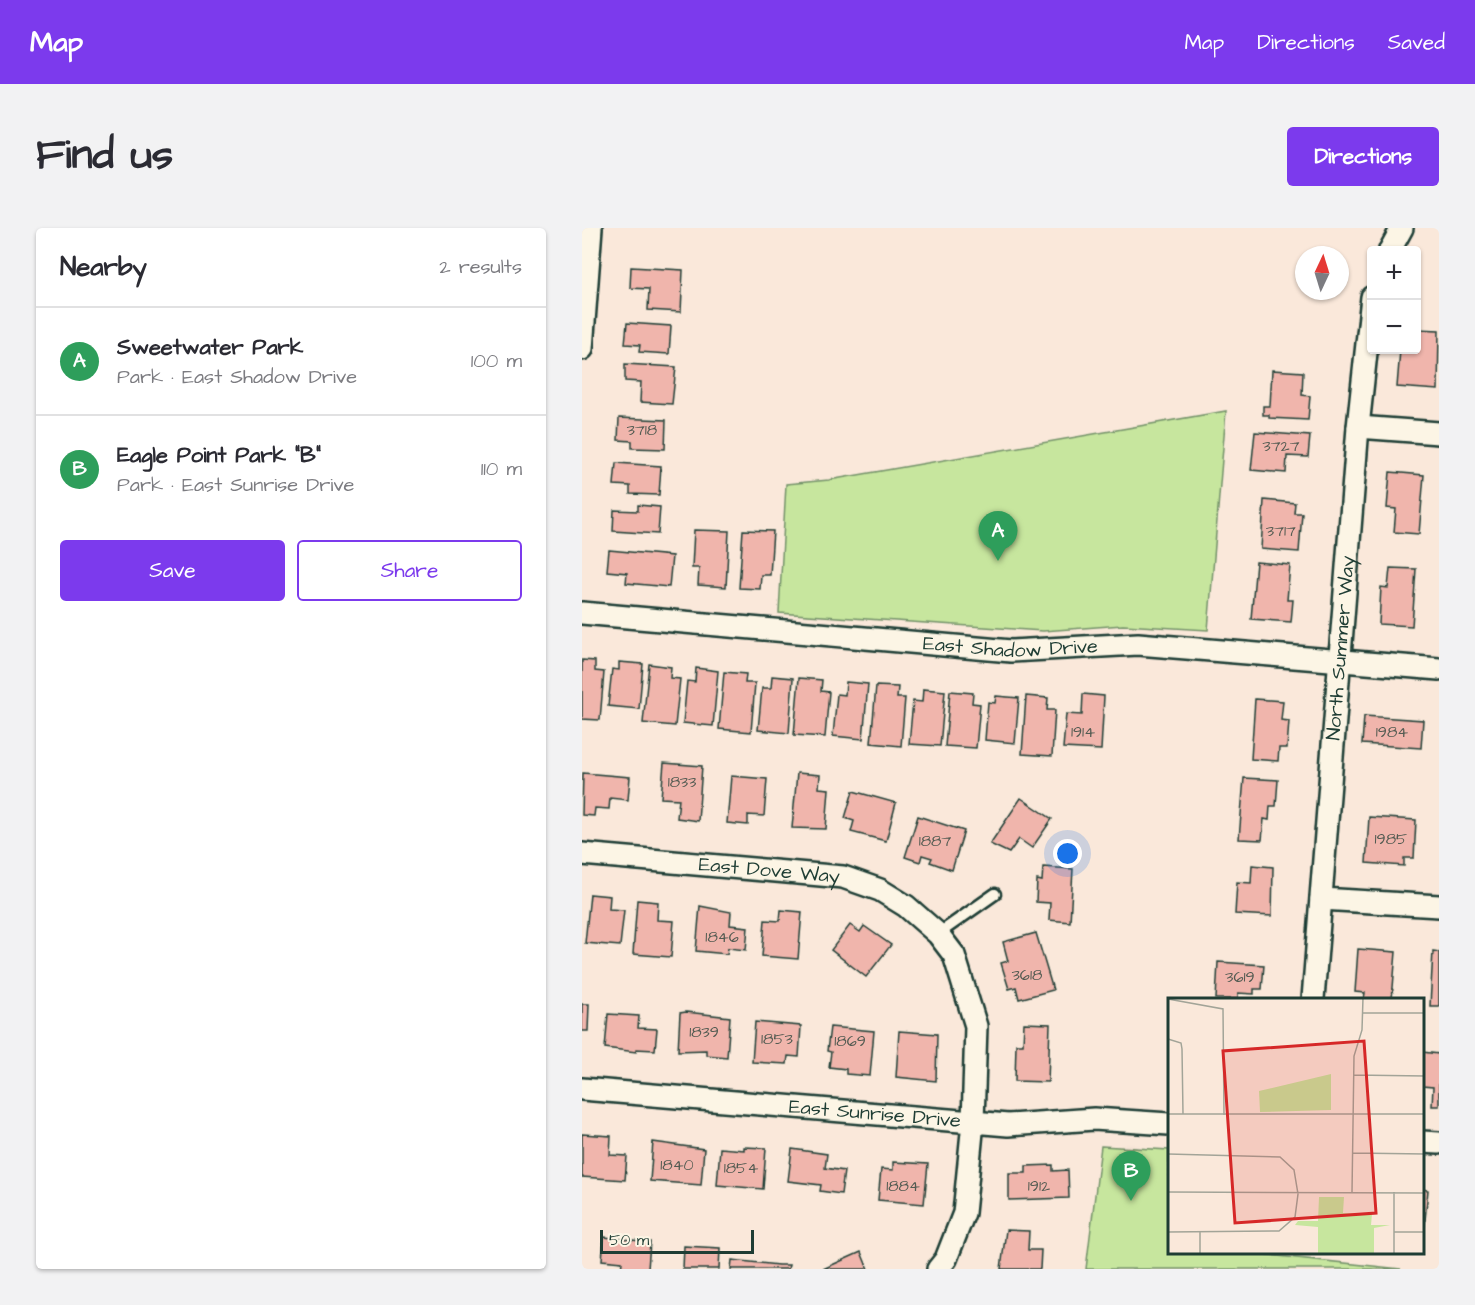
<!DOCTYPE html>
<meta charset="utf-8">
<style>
:root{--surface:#fff;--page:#f2f2f3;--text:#2b2b33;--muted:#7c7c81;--line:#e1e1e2;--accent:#7c3aed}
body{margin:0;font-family:"Architects Daughter",sans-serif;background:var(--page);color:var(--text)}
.controls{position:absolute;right:18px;top:18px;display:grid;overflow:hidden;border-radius:6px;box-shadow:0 2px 4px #0004}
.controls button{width:54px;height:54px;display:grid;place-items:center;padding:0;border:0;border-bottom:2px solid var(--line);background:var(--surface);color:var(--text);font:30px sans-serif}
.compass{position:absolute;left:713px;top:18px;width:54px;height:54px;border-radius:50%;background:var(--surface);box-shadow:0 2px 4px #0004;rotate:4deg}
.scale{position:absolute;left:18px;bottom:15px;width:154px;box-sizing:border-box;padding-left:6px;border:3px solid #1f3d34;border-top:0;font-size:16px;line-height:21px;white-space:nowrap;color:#1f3d34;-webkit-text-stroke:4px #fcf5e5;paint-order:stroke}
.you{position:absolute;left:486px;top:626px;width:21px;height:21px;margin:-15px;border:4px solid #fff;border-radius:50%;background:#1a73e8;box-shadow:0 0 0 9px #1a73e833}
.badge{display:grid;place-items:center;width:39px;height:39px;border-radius:50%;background:var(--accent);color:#fff;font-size:20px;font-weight:700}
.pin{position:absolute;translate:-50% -50px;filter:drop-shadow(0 2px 3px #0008)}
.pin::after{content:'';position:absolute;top:32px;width:21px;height:18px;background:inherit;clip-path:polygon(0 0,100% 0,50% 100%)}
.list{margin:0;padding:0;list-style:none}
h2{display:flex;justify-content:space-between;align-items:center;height:78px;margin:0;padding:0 24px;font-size:26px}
h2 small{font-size:20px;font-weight:400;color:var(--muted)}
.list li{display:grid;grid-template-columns:39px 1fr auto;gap:18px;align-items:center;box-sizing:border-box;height:108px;padding:0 24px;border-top:2px solid var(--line)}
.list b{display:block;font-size:22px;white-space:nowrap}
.list p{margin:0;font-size:20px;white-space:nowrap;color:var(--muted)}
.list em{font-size:20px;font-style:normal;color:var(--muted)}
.actions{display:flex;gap:12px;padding:18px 24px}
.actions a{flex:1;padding:14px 0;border:2px solid var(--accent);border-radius:6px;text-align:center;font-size:21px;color:var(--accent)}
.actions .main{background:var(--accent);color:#fff}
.map{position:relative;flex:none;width:857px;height:1041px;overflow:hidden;border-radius:6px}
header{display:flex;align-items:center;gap:36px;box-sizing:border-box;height:84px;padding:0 30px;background:var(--accent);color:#fff}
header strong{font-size:28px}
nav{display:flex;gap:33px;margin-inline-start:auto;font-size:21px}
.intro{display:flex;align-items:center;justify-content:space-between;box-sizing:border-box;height:144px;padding:0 36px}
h1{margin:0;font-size:42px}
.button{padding:15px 27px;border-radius:6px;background:var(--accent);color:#fff;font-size:21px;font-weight:700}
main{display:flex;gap:36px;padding:0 36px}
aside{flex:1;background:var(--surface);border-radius:6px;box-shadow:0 2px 4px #0004}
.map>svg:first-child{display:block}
</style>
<header>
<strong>Map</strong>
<nav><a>Map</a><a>Directions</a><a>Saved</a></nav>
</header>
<div class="intro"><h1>Find us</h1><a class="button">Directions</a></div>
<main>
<aside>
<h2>Nearby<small>2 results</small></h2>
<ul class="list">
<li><span class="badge" style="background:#2e9e5b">A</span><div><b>Sweetwater Park</b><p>Park · East Shadow Drive</p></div><em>100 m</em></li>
<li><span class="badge" style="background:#2e9e5b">B</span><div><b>Eagle Point Park &quot;B&quot;</b><p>Park · East Sunrise Drive</p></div><em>110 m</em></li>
</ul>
<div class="actions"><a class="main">Save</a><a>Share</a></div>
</aside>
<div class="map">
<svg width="857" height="1041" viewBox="0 0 857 1041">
<rect width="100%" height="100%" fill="#fae8da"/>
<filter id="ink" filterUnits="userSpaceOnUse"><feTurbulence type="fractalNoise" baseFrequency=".0167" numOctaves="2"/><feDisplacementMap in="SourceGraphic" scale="12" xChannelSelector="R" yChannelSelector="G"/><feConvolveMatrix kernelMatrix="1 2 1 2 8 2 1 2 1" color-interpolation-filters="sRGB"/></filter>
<g filter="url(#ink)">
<g fill="#c7e69e" stroke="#739269" stroke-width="1.5">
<polygon points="644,183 626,402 541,397 461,403 197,385 204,256 247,252"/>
<polygon points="519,918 587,922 587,1024 668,1025 819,1041 504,1041"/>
</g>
<g fill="#f0b5ac" stroke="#1f3d34" stroke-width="1.5">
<polygon points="49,39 101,42 99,84 66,82 67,61 48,60"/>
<polygon points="45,95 89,98 87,126 57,124 58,117 43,116"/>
<polygon points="834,101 857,102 856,162 815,159 818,122 834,122"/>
<polygon points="43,136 94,139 90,176 58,174 59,154 43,153"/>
<polygon points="690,142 721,144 720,167 728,168 726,192 687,190 687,187 681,187 681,178 688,178"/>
<polygon points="37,190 84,192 83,221 50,220 50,213 36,212"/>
<polygon points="673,204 728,208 726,229 705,228 704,245 669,242"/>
<polygon points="34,235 79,238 77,267 48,266 48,258 32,257"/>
<polygon points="808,244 842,247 837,306 812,304 814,281 805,280"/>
<polygon points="682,272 713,275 712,285 720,285 717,324 679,321"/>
<polygon points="56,277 78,279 76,306 31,303 32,282 56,283"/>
<polygon points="112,302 147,303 144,359 116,357 117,340 110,340"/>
<polygon points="161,302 191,303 188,347 179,347 178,361 157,360"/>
<polygon points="27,322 90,328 87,359 44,355 45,345 25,343"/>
<polygon points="674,334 708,337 705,372 711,372 709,394 669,391"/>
<polygon points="808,340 834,341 830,398 797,396 799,359 806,360"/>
<polygon points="0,432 13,433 13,443 22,444 18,492 0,491"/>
<polygon points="37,434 61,436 57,481 26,478 30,441 37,442"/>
<polygon points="67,436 89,439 88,450 98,451 93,498 61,495"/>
<polygon points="114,440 136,443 131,498 101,495 105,453 113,454"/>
<polygon points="142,444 164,446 163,455 173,455 169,504 137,501"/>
<polygon points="190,448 211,450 207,505 176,502 180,460 189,460"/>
<polygon points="217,450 240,452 239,463 247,464 243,509 212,507"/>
<polygon points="264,454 286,456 281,511 251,508 255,466 263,467"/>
<polygon points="294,458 316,459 315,470 323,470 319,518 289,515"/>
<polygon points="341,461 363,463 358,518 327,516 331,473 340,474"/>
<polygon points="368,463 391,465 390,475 398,476 394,520 363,518"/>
<polygon points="501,466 522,468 519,522 481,520 484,486 500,487"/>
<polygon points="414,468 437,470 433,515 403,512 406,474 413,475"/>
<polygon points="444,468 466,470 465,482 473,482 470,528 440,526"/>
<polygon points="673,471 701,473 699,492 707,493 705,520 697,520 696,533 669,531"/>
<polygon points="782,488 841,492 839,520 780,516"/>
<polygon points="82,535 120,538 116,593 95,590 97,571 79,570"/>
<polygon points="1,545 48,549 46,572 28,570 27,581 13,580 12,588 0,587"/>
<polygon points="215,545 238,547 237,560 247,561 244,601 210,600"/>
<polygon points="149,548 185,551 182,588 166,587 166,597 145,595"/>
<polygon points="662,550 696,552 694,578 688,578 687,592 682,591 680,612 657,611"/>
<polygon points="271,563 314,575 304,613 269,604 272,593 263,590"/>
<polygon points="439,570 470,591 450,620 437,611 427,625 408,616"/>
<polygon points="336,588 382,603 370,642 348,634 350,630 340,627 338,634 323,629"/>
<polygon points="787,589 834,592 832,630 822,630 822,638 784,635"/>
<polygon points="670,637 691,639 690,688 653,686 655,654 669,655"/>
<polygon points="461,639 491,641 488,694 467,692 468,675 454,674 455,652 460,653"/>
<polygon points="8,666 28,668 27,681 42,682 38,718 3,715"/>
<polygon points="55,672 76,674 75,692 92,693 89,729 51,726"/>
<polygon points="118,678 149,684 148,697 166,699 164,722 146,720 145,726 114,723"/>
<polygon points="199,682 220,684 216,731 180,728 183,692 198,693"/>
<polygon points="268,697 278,704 282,698 309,717 284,749 249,722"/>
<polygon points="454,705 471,762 437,771 434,759 427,761 419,735 426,733 421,714"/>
<polygon points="776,721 814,724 810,771 782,771 783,765 773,764"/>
<polygon points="851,723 857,724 857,778 848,778"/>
<polygon points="636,734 682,737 680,761 672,761 672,766 656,765 656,771 634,771"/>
<polygon points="0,776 7,776 6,803 0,803"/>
<polygon points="104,784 148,789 145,829 124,827 124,822 96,823 98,785"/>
<polygon points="26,786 57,788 56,800 75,801 73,822 54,821 54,824 23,820"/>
<polygon points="173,794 219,798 217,829 206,828 205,836 170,834"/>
<polygon points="442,795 468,796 466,854 433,853 434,816 441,816"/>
<polygon points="248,799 292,803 288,848 264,846 264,841 247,839 249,824 245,823"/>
<polygon points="317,803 355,806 354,853 314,849"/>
<polygon points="840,824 857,826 857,878 850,878 851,859 840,858"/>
<polygon points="0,906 29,908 28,927 45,928 43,952 0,949"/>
<polygon points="71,914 122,921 119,957 68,953"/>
<polygon points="162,919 184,920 181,961 135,957 138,920 162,922"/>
<polygon points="210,921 245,926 243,940 262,943 259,966 238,963 239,957 206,953"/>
<polygon points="311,934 346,936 342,976 296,972 299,941 311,942"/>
<polygon points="471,937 471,943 486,942 487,970 427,972 427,945 444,945 444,938"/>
<polygon points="840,961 846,962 842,1002 840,1002"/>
<polygon points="424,1002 447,1003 446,1022 459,1022 458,1041 419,1041"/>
<polygon points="22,1009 68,1014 66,1041 39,1041 40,1034 20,1032"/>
<polygon points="102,1018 138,1020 137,1041 101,1041"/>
<polygon points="279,1024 286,1041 241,1041"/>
<polygon points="150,1032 196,1037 207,1037 206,1041 149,1041"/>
</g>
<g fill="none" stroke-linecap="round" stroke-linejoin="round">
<defs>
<polyline id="service" points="356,706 413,666"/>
<g id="minor">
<polyline points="808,22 820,0"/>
<polyline points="0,121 9,0"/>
<polyline points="776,199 857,205"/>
<path id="s1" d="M 0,385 L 429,423 L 556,416 L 857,441"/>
<path id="s2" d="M 0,626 L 261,649 L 298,662 L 324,678 L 356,706 L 372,727 L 394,798 L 391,894 L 382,985 L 364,1031 L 356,1041"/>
<polyline points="739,671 857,678"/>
<path id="s3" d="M 731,771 L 776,199 L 790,69"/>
<path id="s4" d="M 0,861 L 426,897 L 512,891 L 587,896"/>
<polyline points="840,914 857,915"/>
</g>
</defs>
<use href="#service" stroke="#1f3d34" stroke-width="15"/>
<use href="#minor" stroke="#1f3d34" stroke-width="26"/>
<use href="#service" stroke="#fcf5e5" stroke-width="10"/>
<use href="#minor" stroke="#fcf5e5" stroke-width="21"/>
</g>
</g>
<g text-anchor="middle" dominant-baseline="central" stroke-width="4.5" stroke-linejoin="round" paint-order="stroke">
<g font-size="16" fill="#535b52">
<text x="60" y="202">3718</text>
<text x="699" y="218">3727</text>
<text x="699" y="303">3717</text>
<text x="501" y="504">1914</text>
<text x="810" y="504">1984</text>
<text x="100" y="554">1833</text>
<text x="809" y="611">1985</text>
<text x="353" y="613">1887</text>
<text x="140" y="709">1846</text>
<text x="445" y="747">3618</text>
<text x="658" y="749">3619</text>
<text x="122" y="804">1839</text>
<text x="195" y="811">1853</text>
<text x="268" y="813">1869</text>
<text x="95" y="937">1840</text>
<text x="159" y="940">1854</text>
<text x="321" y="958">1884</text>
<text x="457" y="958">1912</text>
</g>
<g font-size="20" fill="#1f3d34" stroke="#fcf5e5">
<text stroke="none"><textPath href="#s1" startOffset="430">East Shadow Drive</textPath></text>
<text stroke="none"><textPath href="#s3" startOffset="352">North Summer Way</textPath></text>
<text stroke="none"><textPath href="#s2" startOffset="188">East Dove Way</textPath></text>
<text stroke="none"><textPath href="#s4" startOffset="294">East Sunrise Drive</textPath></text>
</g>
</g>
<g transform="translate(586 770)">
<rect width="256" height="256" fill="#fae8da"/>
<path d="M 163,76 L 163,112 L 92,114 L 91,93 ZM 151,199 L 176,199 L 175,215 L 204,216 L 203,227 L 222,227 L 206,230 L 206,256 L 150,256 L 150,229 L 127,227 L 130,223 L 150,223 Z" fill="#c7e69e"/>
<path fill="none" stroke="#a2a498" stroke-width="1.5" d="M 0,1 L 55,11 L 56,117M 195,15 L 257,15M 0,41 L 13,45 L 14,51 L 15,116M 185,77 L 257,78M 0,116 L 257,116M 185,155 L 257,156M 0,156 L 112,159 L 126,172 L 130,196 L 127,219 L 111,233 L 0,234M 0,194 L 257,195M 184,194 L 186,58 L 194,32 L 195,0M 226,234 L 257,234M 32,256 L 32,234M 226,256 L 226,194"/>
<path fill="#d62828" fill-opacity="0.15" stroke="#d62828" stroke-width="3" d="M 196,43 L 208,215 L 67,225 L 55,53 Z"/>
<rect width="256" height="256" fill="none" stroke="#1f3d34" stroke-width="3"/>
</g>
</svg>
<div class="controls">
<button>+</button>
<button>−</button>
</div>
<svg class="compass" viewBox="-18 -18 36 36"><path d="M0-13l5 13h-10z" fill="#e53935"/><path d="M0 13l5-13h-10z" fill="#7c7c81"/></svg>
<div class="scale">50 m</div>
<div class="you"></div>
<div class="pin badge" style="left:416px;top:333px;background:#2e9e5b">A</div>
<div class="pin badge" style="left:549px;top:973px;background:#2e9e5b">B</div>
</div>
</main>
